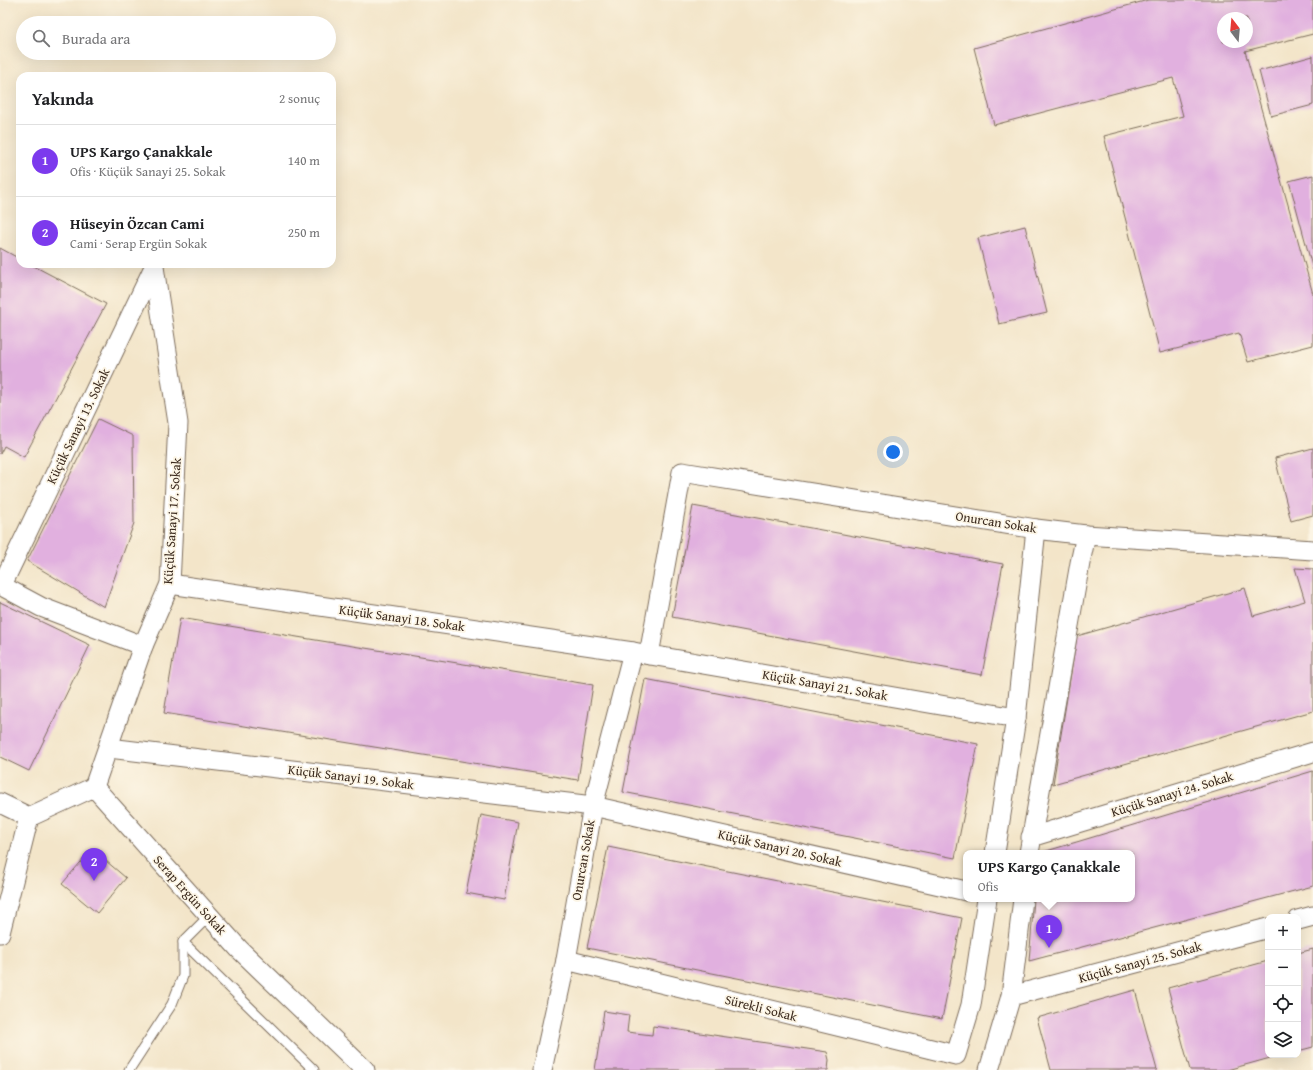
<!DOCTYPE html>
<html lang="tr">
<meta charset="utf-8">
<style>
:root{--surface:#fff;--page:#f2f2f2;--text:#202124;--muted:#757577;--line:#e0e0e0;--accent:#7c3aed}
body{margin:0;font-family:"Gentium Book Plus",serif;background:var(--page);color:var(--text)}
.controls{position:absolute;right:12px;bottom:12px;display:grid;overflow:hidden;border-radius:8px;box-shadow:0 4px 16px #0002}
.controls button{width:36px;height:36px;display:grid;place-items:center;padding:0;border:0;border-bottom:1px solid var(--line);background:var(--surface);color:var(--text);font:20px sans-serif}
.compass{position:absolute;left:1217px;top:12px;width:36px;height:36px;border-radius:50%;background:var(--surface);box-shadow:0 4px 16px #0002;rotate:344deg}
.you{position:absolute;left:893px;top:452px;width:14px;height:14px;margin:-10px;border:3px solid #fff;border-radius:50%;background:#1a73e8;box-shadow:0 0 0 6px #1a73e833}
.badge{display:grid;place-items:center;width:26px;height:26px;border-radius:50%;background:var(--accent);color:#fff;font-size:13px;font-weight:700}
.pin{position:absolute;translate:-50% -33px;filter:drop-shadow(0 1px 2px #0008)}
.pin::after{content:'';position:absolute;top:21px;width:14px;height:12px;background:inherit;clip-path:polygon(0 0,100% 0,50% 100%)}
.popup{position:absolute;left:963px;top:850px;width:172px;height:52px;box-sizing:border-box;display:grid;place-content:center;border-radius:8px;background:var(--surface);filter:drop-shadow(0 1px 3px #0005);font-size:13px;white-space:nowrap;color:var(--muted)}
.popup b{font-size:15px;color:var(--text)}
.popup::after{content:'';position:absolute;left:50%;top:100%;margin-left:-8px;border:8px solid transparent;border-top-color:var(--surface)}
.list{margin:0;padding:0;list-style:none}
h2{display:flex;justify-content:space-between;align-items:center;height:52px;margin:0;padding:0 16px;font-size:17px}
h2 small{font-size:13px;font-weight:400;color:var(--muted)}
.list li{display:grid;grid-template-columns:26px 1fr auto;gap:12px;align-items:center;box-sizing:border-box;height:72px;padding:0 16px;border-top:1px solid var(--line)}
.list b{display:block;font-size:15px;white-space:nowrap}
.list p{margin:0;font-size:13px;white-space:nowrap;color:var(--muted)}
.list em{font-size:13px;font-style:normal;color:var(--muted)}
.icon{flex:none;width:22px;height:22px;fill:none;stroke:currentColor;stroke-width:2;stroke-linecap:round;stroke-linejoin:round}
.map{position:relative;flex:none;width:1313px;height:1070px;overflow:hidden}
.search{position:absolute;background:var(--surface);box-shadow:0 4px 16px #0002;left:16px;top:16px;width:320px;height:44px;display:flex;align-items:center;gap:10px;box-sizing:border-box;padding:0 14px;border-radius:22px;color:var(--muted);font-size:15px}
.panel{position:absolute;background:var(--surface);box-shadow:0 4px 16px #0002;left:16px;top:72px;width:320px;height:196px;border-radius:12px}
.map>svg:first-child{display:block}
</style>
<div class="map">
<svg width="1313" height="1070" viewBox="0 0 1313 1070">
<rect width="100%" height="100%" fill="#fcf5e5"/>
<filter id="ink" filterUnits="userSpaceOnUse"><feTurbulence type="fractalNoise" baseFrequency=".025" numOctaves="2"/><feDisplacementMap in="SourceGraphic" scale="8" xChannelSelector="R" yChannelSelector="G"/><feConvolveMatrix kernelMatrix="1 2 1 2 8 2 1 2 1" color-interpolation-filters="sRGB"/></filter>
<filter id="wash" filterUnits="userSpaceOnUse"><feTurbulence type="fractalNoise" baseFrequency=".012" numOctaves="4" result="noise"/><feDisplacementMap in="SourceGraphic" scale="16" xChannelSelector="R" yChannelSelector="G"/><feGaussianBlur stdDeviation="0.9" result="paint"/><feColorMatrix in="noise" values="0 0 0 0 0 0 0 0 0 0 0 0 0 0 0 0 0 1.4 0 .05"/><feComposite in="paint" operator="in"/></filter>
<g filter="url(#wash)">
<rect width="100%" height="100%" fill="#f3e5c9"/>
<g id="blocks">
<g fill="#e1b0df" fill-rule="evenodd">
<path d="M 1148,0 L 1313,0 L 1313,34 L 1245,51 L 1313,294 L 1313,345 L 1248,362 L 1239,333 L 1160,353 L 1104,136 L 1183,116 L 1173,78 L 994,125 L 974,48 ZM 1223,18 L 1247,18 L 1247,42 L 1223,42 Z"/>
<polygon points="1313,56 1313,105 1271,116 1259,71"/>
<polygon points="1313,175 1313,270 1289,181"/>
<polygon points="1025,226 1047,313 999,324 978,238"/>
<polygon points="0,248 20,259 20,264 30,264 106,304 24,457 4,446 0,454"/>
<polygon points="98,419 133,436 134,523 104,607 27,561"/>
<polygon points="1313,448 1313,515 1291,521 1275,458"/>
<polygon points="693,506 1003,564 982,675 672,617"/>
<polygon points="1295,568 1313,569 1313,711 1053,784 1077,636 1245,588 1253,616 1305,601"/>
<polygon points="0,602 90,645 29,771 0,757"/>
<polygon points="180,618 593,685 578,780 164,713"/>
<polygon points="645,679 978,744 955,858 623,792"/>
<polygon points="1313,771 1313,886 1029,961 1034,899 1132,899 1132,853 1040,853"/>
<polygon points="481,815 518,822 504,900 466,893"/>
<polygon points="608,847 962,918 942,1019 587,948"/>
<polygon points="92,849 126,878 97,913 62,884"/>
<polygon points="1313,949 1313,1047 1298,1051 1298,953"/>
<polygon points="1268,961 1268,1055 1281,1055 1227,1070 1190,1070 1168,988"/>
<polygon points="1135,990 1157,1070 1051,1070 1037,1018"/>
<polygon points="604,1011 629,1015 627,1032 652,1035 653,1026 827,1052 829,1060 828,1070 595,1070"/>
</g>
</g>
</g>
<g filter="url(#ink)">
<use href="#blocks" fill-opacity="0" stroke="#7b6b5a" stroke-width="1"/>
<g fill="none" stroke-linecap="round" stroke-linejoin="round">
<defs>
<g id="service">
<polyline points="209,916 183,942 314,1070"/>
<polyline points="129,1070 172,1004 183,976 183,942"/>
</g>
<g id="minor">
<polyline points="170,584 633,652 1016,718"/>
<polyline points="0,585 41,607 143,646"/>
<polyline points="2,585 154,267"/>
<polyline points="649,655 682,472 1036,529 1086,535 1313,550"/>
<polyline points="109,748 593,806 966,891"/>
<polyline points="94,787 143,646 170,584 178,423 154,267"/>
<polyline points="0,803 29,817 94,787 239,949 365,1070"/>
<polyline points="1031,837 1313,752"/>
<polyline points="995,853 1016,718 1036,529"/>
<polyline points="1029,853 1080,563 1086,535"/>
<polyline points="1298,920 1313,916"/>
<polyline points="0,933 29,817"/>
<polyline points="566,960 956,1055 971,1005 987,899"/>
<polyline points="1011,996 1268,928"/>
<polyline points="542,1070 566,960 593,806 633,652"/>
<polyline points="989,1070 1011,996 1023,899"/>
</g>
</defs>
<use href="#service" stroke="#7b6b5a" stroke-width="11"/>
<use href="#minor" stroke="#7b6b5a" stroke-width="21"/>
<use href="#service" stroke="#fff" stroke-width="9"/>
<use href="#minor" stroke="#fff" stroke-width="19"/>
</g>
</g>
<g text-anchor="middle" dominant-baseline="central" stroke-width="3.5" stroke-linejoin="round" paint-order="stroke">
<g font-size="13" fill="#3b2a1e" stroke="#fcf5e5">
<text transform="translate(78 426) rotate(-64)">Küçük Sanayi 13. Sokak</text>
<text transform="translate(172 521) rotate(-86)">Küçük Sanayi 17. Sokak</text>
<text transform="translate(996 522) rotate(9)">Onurcan Sokak</text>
<text transform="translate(402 618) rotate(8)">Küçük Sanayi 18. Sokak</text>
<text transform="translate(825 685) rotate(10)">Küçük Sanayi 21. Sokak</text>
<text transform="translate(351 777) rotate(7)">Küçük Sanayi 19. Sokak</text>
<text transform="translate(1172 794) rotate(-17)">Küçük Sanayi 24. Sokak</text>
<text transform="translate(780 848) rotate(13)">Küçük Sanayi 20. Sokak</text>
<text transform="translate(583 860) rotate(-80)">Onurcan Sokak</text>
<text transform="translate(190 895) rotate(48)">Serap Ergün Sokak</text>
<text transform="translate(1140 962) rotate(-15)">Küçük Sanayi 25. Sokak</text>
<text transform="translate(761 1008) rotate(14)">Sürekli Sokak</text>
</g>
</g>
</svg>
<div class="controls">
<button>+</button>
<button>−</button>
<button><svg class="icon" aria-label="locate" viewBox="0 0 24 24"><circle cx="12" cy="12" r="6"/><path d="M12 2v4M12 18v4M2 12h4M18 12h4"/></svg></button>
<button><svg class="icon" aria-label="layers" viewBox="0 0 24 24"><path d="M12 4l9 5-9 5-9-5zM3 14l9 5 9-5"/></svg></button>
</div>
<svg class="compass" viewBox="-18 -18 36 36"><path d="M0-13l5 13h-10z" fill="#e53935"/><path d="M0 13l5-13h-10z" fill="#757577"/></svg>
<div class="you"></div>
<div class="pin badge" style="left:1049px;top:948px">1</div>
<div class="popup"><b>UPS Kargo Çanakkale</b>Ofis</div>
<div class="pin badge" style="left:94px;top:881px">2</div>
<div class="search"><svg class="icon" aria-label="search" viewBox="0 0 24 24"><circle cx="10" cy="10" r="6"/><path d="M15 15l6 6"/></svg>Burada ara</div>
<section class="panel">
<h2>Yakında<small>2 sonuç</small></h2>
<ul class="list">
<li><span class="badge">1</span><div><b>UPS Kargo Çanakkale</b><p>Ofis · Küçük Sanayi 25. Sokak</p></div><em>140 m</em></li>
<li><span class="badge">2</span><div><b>Hüseyin Özcan Cami</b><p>Cami · Serap Ergün Sokak</p></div><em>250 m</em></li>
</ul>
</section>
</div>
